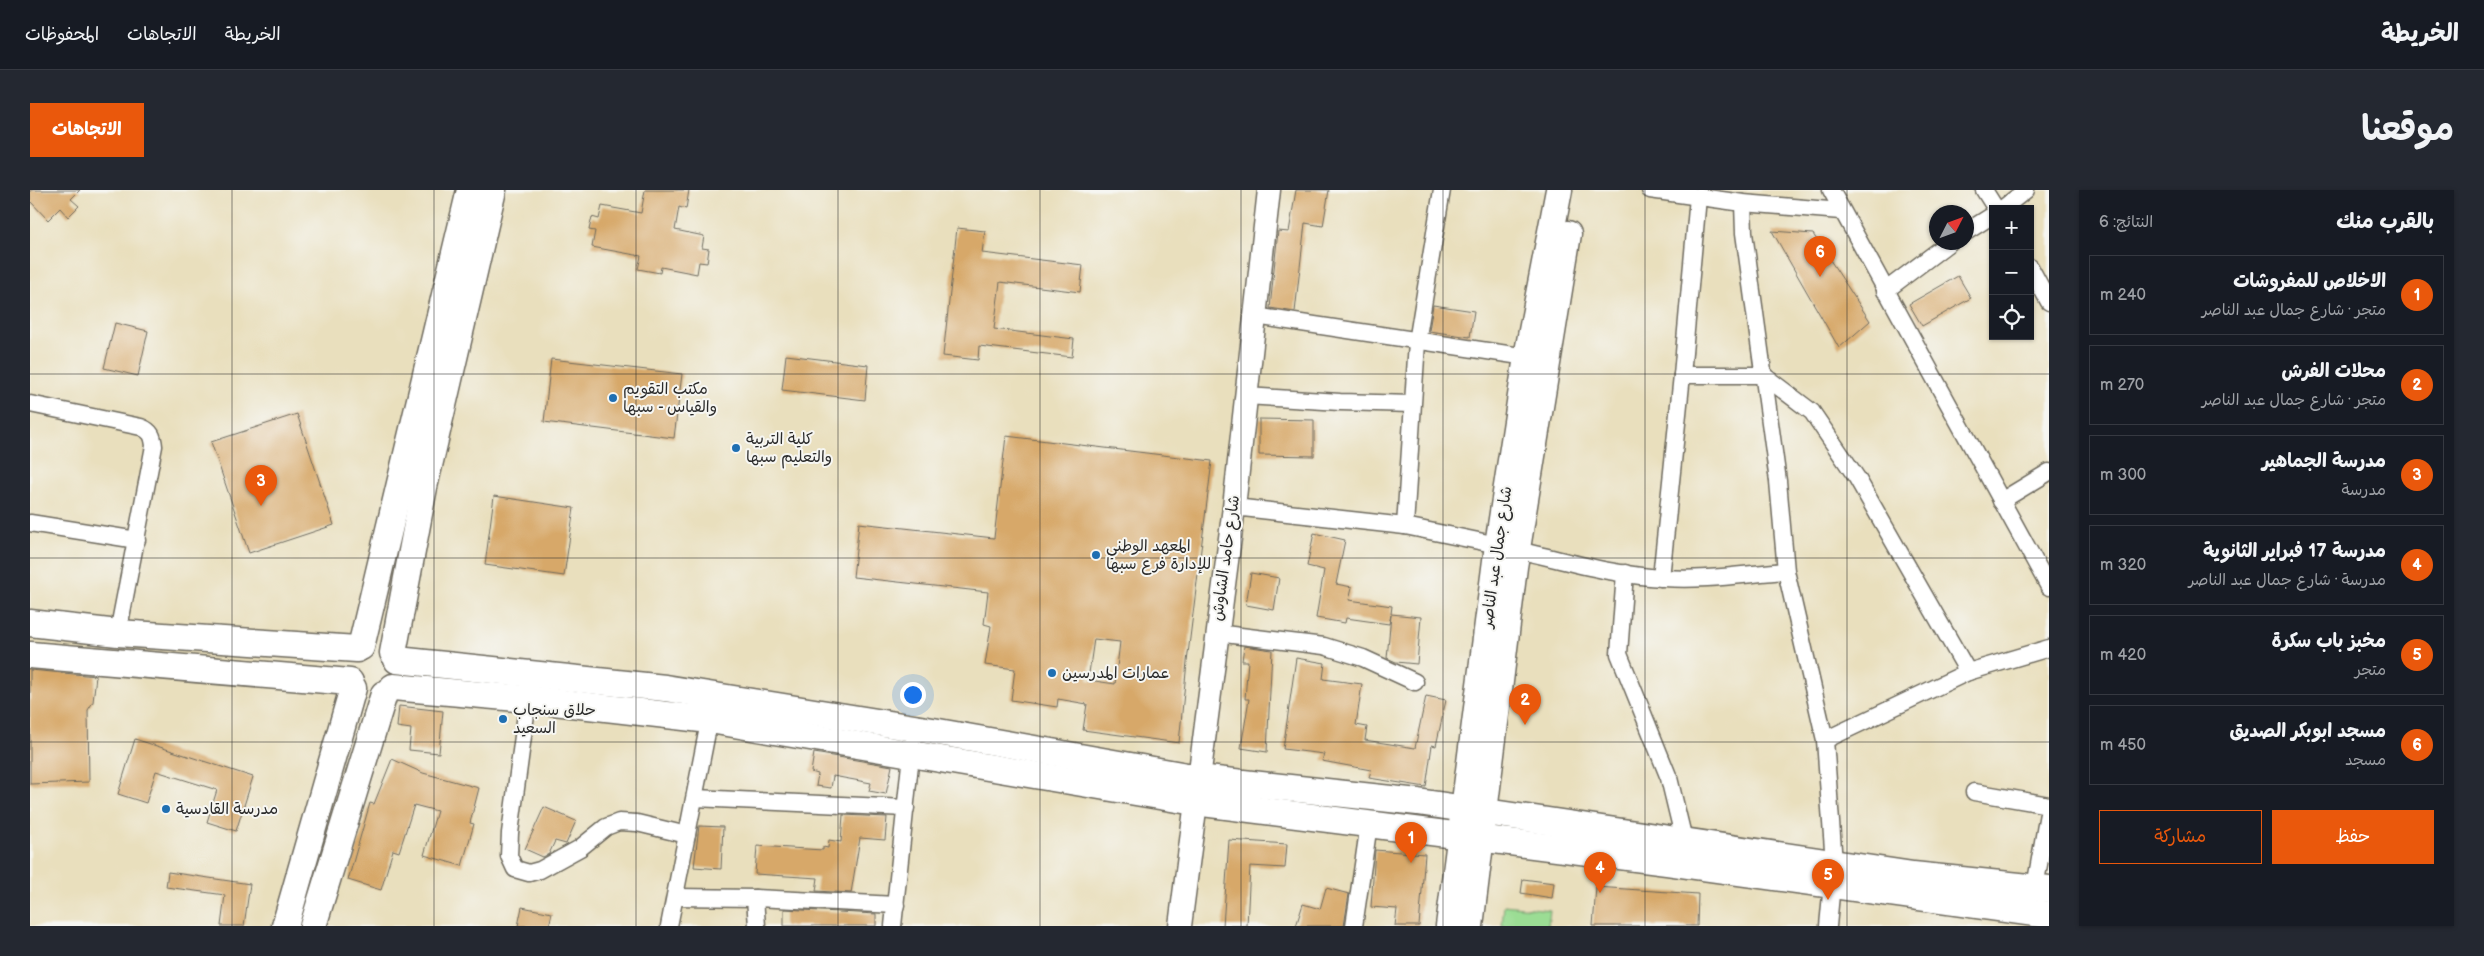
<!DOCTYPE html>
<html lang="ar">
<meta charset="utf-8">
<style>
:root{--surface:#171b24;--page:#242831;--text:#f1f3f6;--muted:#9ea1a6;--line:#363941;--accent:#ea580c}
body{margin:0;font-family:"Balsamiq Sans","Playpen Sans Arabic",sans-serif;background:var(--page);color:var(--text);direction:rtl}
.controls{position:absolute;right:15px;top:15px;display:grid;overflow:hidden;border-radius:0px;box-shadow:0 1px 4px #0004}
.controls button{width:45px;height:45px;display:grid;place-items:center;padding:0;border:0;border-bottom:1px solid var(--line);background:var(--surface);color:var(--text);font:25px sans-serif}
.compass{position:absolute;left:1899px;top:15px;width:45px;height:45px;border-radius:50%;background:var(--surface);box-shadow:0 1px 4px #0004;rotate:48deg}
.you{position:absolute;left:882px;top:504px;width:18px;height:18px;margin:-12px;border:4px solid #fff;border-radius:50%;background:#1a73e8;box-shadow:0 0 0 8px #1a73e833}
.badge{display:grid;place-items:center;width:32px;height:32px;border-radius:50%;background:var(--accent);color:#fff;font-size:16px;font-weight:700}
.pin{position:absolute;translate:-50% -41px;filter:drop-shadow(0 1px 2px #0008)}
.pin::after{content:'';position:absolute;top:26px;width:18px;height:15px;background:inherit;clip-path:polygon(0 0,100% 0,50% 100%)}
.list{margin:0;padding:0;list-style:none}
h2{display:flex;justify-content:space-between;align-items:center;height:65px;margin:0;padding:0 20px;font-size:21px}
h2 small{font-size:16px;font-weight:400;color:var(--muted)}
.list li{display:grid;grid-template-columns:32px 1fr auto;gap:15px;align-items:center;box-sizing:border-box;height:80px;margin:0 10px 10px;padding:0 10px;border:1px solid var(--line);border-radius:0px}
.list b{display:block;font-size:19px;white-space:nowrap}
.list p{margin:0;font-size:16px;white-space:nowrap;color:var(--muted)}
.list em{font-size:16px;font-style:normal;color:var(--muted)}
.actions{display:flex;gap:10px;padding:15px 20px}
.actions a{flex:1;padding:11px 0;border:1px solid var(--accent);border-radius:0px;text-align:center;font-size:18px;color:var(--accent)}
.actions .main{background:var(--accent);color:#fff}
.icon{flex:none;width:28px;height:28px;fill:none;stroke:currentColor;stroke-width:2;stroke-linecap:round;stroke-linejoin:round}
.map{position:relative;flex:none;width:2019px;height:736px;overflow:hidden;direction:ltr;border-radius:0px}
header{display:flex;align-items:center;gap:30px;box-sizing:border-box;height:70px;padding:0 25px;background:var(--surface);border-bottom:1px solid var(--line)}
header strong{font-size:24px}
nav{display:flex;gap:28px;margin-inline-start:auto;font-size:18px}
.intro{display:flex;align-items:center;justify-content:space-between;box-sizing:border-box;height:120px;padding:0 30px}
h1{margin:0;font-size:35px}
.button{padding:12px 22px;border-radius:0px;background:var(--accent);color:#fff;font-size:18px;font-weight:700}
main{display:flex;gap:30px;padding:0 30px}
aside{flex:1;background:var(--surface);border-radius:0px;box-shadow:0 1px 4px #0004}
.map>svg:first-child{display:block}
</style>
<header>
<strong>الخريطة</strong>
<nav><a>الخريطة</a><a>الاتجاهات</a><a>المحفوظات</a></nav>
</header>
<div class="intro"><h1>موقعنا</h1><a class="button">الاتجاهات</a></div>
<main>
<aside>
<h2>بالقرب منك<small>النتائج: 6</small></h2>
<ul class="list">
<li><span class="badge">1</span><div><b>الاخلاص للمفروشات</b><p>متجر · شارع جمال عبد الناصر</p></div><em>240 m</em></li>
<li><span class="badge">2</span><div><b>محلات الفرش</b><p>متجر · شارع جمال عبد الناصر</p></div><em>270 m</em></li>
<li><span class="badge">3</span><div><b>مدرسة الجماهير</b><p>مدرسة</p></div><em>300 m</em></li>
<li><span class="badge">4</span><div><b>مدرسة 17 فبراير الثانوية</b><p>مدرسة · شارع جمال عبد الناصر</p></div><em>320 m</em></li>
<li><span class="badge">5</span><div><b>مخبز باب سكرة</b><p>متجر</p></div><em>420 m</em></li>
<li><span class="badge">6</span><div><b>مسجد ابوبكر الصديق</b><p>مسجد</p></div><em>450 m</em></li>
</ul>
<div class="actions"><a class="main">حفظ</a><a>مشاركة</a></div>
</aside>
<div class="map">
<svg width="2019" height="736" viewBox="0 0 2019 736">
<rect width="100%" height="100%" fill="#f6f6f2"/>
<filter id="ink" filterUnits="userSpaceOnUse"><feTurbulence type="fractalNoise" baseFrequency=".02" numOctaves="2"/><feDisplacementMap in="SourceGraphic" scale="10" xChannelSelector="R" yChannelSelector="G"/><feConvolveMatrix kernelMatrix="1 2 1 2 8 2 1 2 1" color-interpolation-filters="sRGB"/></filter>
<filter id="wash" filterUnits="userSpaceOnUse"><feTurbulence type="fractalNoise" baseFrequency=".0096" numOctaves="4" result="noise"/><feDisplacementMap in="SourceGraphic" scale="20" xChannelSelector="R" yChannelSelector="G"/><feGaussianBlur stdDeviation="1.12" result="paint"/><feColorMatrix in="noise" values="0 0 0 0 0 0 0 0 0 0 0 0 0 0 0 0 0 1.4 0 .05"/><feComposite in="paint" operator="in"/></filter>
<g filter="url(#wash)">
<rect width="100%" height="100%" fill="#e9dfbd"/>
<polygon fill="#9bdd94" stroke="#638460" points="1474,715 1520,720 1518,736 1472,736"/>
<g id="blocks">
<g fill="#d7a869" fill-rule="evenodd">
<polygon points="0,0 50,0 41,9 49,16 38,27 30,18 18,30 0,11"/>
<polygon points="615,0 659,0 656,19 649,17 645,40 674,46 672,58 679,59 677,73 669,72 667,84 631,77 630,83 608,79 611,66 562,57 565,41 559,40 562,27 569,29 572,16 611,23"/>
<polygon points="1266,0 1299,0 1293,36 1275,33 1265,122 1240,118 1248,41 1259,42"/>
<polygon points="927,38 955,41 952,63 1053,75 1050,102 970,92 964,139 1044,149 1042,167 949,156 948,170 913,166"/>
<polygon points="1742,41 1783,44 1840,131 1809,158"/>
<polygon points="1928,86 1941,108 1892,136 1879,114"/>
<polygon points="1403,115 1444,121 1440,147 1399,141"/>
<polygon points="85,133 118,141 108,186 74,178"/>
<polygon points="756,165 838,175 835,210 752,200"/>
<polygon points="521,169 652,184 644,248 514,232"/>
<polygon points="267,224 304,335 219,363 181,252"/>
<polygon points="1229,229 1284,230 1284,266 1229,265"/>
<path d="M 976,246 L 1182,271 L 1157,472 L 1149,553 L 1053,540 L 1057,514 L 1028,509 L 1027,517 L 981,510 L 985,479 L 955,475 L 961,436 L 954,434 L 958,402 L 823,387 L 829,333 L 964,348 ZM 1064,449 L 1090,452 L 1085,494 L 1058,490 Z"/>
<polygon points="464,306 544,318 534,386 455,375"/>
<polygon points="1284,343 1315,350 1306,394 1322,397 1319,410 1362,416 1361,424 1391,427 1387,474 1366,472 1357,468 1361,425 1359,434 1316,428 1315,433 1286,428 1294,380 1277,376"/>
<polygon points="1221,383 1249,388 1244,420 1216,415"/>
<polygon points="1214,456 1242,460 1237,562 1211,558 1219,509 1215,509 1218,471 1212,471"/>
<polygon points="1266,468 1295,473 1293,489 1332,494 1326,535 1337,537 1335,550 1385,558 1396,506 1416,510 1406,556 1402,555 1396,597 1339,588 1341,580 1292,571 1294,564 1253,559"/>
<polygon points="0,480 66,486 63,512 58,520 59,592 0,594"/>
<polygon points="369,516 413,521 409,563 379,560 381,539 367,537"/>
<polygon points="105,549 223,587 206,641 177,632 187,600 126,581 116,613 88,604"/>
<polygon points="784,563 862,576 856,604 839,601 841,593 803,586 801,598 786,596 788,584 781,582"/>
<polygon points="362,569 393,583 449,598 440,633 444,634 432,676 394,665 407,621 384,615 369,662 363,660 351,700 318,690 340,613 344,614"/>
<polygon points="514,617 546,631 536,654 525,651 519,664 513,667 495,659"/>
<polygon points="813,625 857,627 855,650 830,648 821,703 786,701 788,688 725,684 727,656 793,660 793,657 798,658 799,650 811,652"/>
<polygon points="669,636 693,637 691,679 664,677"/>
<polygon points="1199,650 1257,654 1255,678 1220,676 1217,736 1193,736"/>
<polygon points="1345,660 1395,664 1389,736 1365,736 1367,719 1341,717"/>
<polygon points="138,682 220,694 214,736 191,736 195,705 136,697"/>
<polygon points="1493,689 1524,693 1522,708 1491,703"/>
<polygon points="1566,697 1668,704 1667,736 1563,736"/>
<polygon points="1296,698 1319,704 1314,736 1266,736 1273,714 1290,719"/>
<polygon points="492,717 522,723 519,736 488,736"/>
<polygon points="754,719 846,724 846,736 754,736"/>
</g>
</g>
</g>
<g filter="url(#ink)">
<use href="#blocks" fill-opacity="0" stroke="#6e6a5e" stroke-width="1"/>
<g fill="none" stroke-linecap="round" stroke-linejoin="round">
<defs>
<g id="street">
<polyline points="1620,0 1713,13 1811,21"/>
<polyline points="1801,0 2019,397"/>
<polyline points="1954,0 1966,19"/>
<polyline points="1713,13 1714,43 1748,291 1756,381 1795,550 1804,673 1798,736"/>
<polyline points="1972,19 1996,0"/>
<polyline points="1936,42 1963,25"/>
<polyline points="2000,77 2019,112"/>
<polyline points="1855,101 1920,52"/>
<polyline points="1225,126 1497,167"/>
<polyline points="1652,185 1668,7"/>
<polyline points="1216,206 1310,212 1382,214"/>
<path d="M 0,214 L 111,237 C 121,241 123,246 124,256 L 88,443"/>
<polyline points="1971,311 2019,282"/>
<polyline points="1204,317 1375,336 1468,355"/>
<polyline points="0,333 107,350"/>
<polyline points="1375,336 1387,152 1412,0"/>
<path d="M 1487,360 C 1535,370 1584,386 1634,388 C 1674,391 1715,384 1756,381"/>
<polyline points="1595,383 1589,464 1639,588 1654,650"/>
<polyline points="1631,388 1652,185 1733,185 1782,222 1827,288 1938,482 1795,550"/>
<polyline points="1186,443 1294,456 1333,468 1385,492"/>
<polyline points="1938,482 2019,458"/>
<polyline points="498,509 480,643 479,666 485,679 499,683 510,680 550,658 576,637 589,632 607,633 657,645"/>
<polyline points="1944,602 2019,615"/>
<polyline points="665,608 876,618"/>
<polyline points="2005,697 2019,618"/>
<polyline points="645,707 725,708 866,715"/>
<polyline points="725,708 727,736"/>
<polyline points="639,736 681,522"/>
<polyline points="863,736 882,555"/>
<polyline points="1324,736 1339,634"/>
</g>
<polyline id="secondary" points="1150,736 1204,317 1239,0"/>
<g id="primary">
<polyline points="0,433 88,443 327,459"/>
<polyline points="331,457 440,0"/>
<polyline points="363,463 394,297 463,0"/>
<polyline points="0,465 320,492"/>
<polyline points="367,470 635,498 903,541 1168,588 1388,612 1883,685 2019,699"/>
<polyline points="363,497 498,509 680,530 1165,612 1637,672 2019,725"/>
<polyline points="255,736 323,498"/>
<polyline points="283,736 354,504"/>
<polyline points="1419,736 1468,355 1497,167 1529,0"/>
<polyline points="1440,736 1484,377 1538,44"/>
</g>
</defs>
<use href="#street" stroke="#6e6a5e" stroke-width="19"/>
<use href="#secondary" stroke="#6e6a5e" stroke-width="25"/>
<use href="#primary" stroke="#6e6a5e" stroke-width="29"/>
<use href="#street" stroke="#fff" stroke-width="16"/>
<use href="#secondary" stroke="#fff" stroke-width="22"/>
<use href="#primary" stroke="#fff" stroke-width="26"/>
</g>
</g>
<path fill="none" stroke="#2b2b2b" stroke-width="1" stroke-opacity="0.55" d="M 202,0 L 202,736M 404,0 L 404,736M 606,0 L 606,736M 808,0 L 808,736M 1010,0 L 1010,736M 1211,0 L 1211,736M 1413,0 L 1413,736M 1615,0 L 1615,736M 1817,0 L 1817,736M 0,184 L 2019,184M 0,368 L 2019,368M 0,552 L 2019,552"/>
<g fill="#1f6fb2" stroke="#f6f6f2" stroke-width="2">
<circle cx="583" cy="208" r="5"/>
<circle cx="706" cy="258" r="5"/>
<circle cx="1066" cy="365" r="5"/>
<circle cx="1022" cy="483" r="5"/>
<circle cx="473" cy="529" r="5"/>
<circle cx="136" cy="619" r="5"/>
</g>
<g text-anchor="middle" dominant-baseline="central" stroke-width="4" stroke-linejoin="round" paint-order="stroke">
<g font-size="16" fill="#2b2b2b" stroke="#f6f6f2" text-anchor="start">
<text x="593" y="199">مكتب التقويم<tspan x="593" dy="18">والقياس - سبها</tspan></text>
<text x="716" y="249">كلية التربية<tspan x="716" dy="18">والتعليم سبها</tspan></text>
<text x="1076" y="356">المعهد الوطني<tspan x="1076" dy="18">للإدارة فرع سبها</tspan></text>
<text x="1032" y="483">عمارات المدرسين</text>
<text x="483" y="520">حلاق سنجاب<tspan x="483" dy="18">السعيد</tspan></text>
<text x="146" y="619">مدرسة القادسية</text>
</g>
<g font-size="16" fill="#2b2b2b" stroke="#f6f6f2">
<text transform="translate(1467 367) rotate(-82)">شارع جمال عبد الناصر</text>
<text transform="translate(1196 368) rotate(-82)">شارع حامد الشاوش</text>
</g>
</g>
</svg>
<div class="controls">
<button>+</button>
<button>−</button>
<button><svg class="icon" aria-label="locate" viewBox="0 0 24 24"><circle cx="12" cy="12" r="6"/><path d="M12 2v4M12 18v4M2 12h4M18 12h4"/></svg></button>
</div>
<svg class="compass" viewBox="-18 -18 36 36"><path d="M0-13l5 13h-10z" fill="#e53935"/><path d="M0 13l5-13h-10z" fill="#9ea1a6"/></svg>
<div class="you"></div>
<div class="pin badge" style="left:1381px;top:673px">1</div>
<div class="pin badge" style="left:1495px;top:535px">2</div>
<div class="pin badge" style="left:231px;top:316px">3</div>
<div class="pin badge" style="left:1570px;top:703px">4</div>
<div class="pin badge" style="left:1798px;top:710px">5</div>
<div class="pin badge" style="left:1790px;top:87px">6</div>
</div>
</main>
